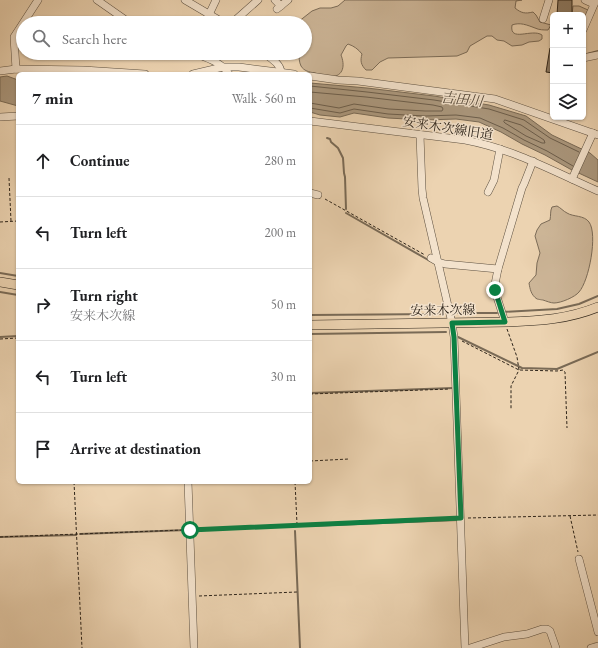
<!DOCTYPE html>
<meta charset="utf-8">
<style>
:root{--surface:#fff;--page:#f6f6f6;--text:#202124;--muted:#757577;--line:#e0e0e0}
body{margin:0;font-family:"EB Garamond","Noto Serif JP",serif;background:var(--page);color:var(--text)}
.controls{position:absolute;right:12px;top:12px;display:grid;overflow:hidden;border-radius:6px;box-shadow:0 1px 3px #0004}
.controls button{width:36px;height:36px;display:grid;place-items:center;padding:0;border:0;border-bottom:1px solid var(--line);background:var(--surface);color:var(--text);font:20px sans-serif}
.stop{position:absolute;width:12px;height:12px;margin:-9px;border:3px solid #0b8043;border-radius:50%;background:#fff}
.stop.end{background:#0b8043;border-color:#fff;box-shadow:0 1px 4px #0008}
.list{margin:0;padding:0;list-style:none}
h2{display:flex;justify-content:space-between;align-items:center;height:52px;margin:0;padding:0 16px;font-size:17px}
h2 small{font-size:13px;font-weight:400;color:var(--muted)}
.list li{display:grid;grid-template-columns:26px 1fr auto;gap:12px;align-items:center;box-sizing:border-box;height:72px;padding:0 16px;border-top:1px solid var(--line)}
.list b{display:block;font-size:15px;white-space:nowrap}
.list p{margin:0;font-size:13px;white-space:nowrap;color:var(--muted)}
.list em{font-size:13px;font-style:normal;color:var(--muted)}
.icon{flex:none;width:22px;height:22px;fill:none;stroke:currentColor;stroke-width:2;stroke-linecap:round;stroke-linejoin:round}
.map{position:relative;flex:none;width:598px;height:648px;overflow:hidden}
.search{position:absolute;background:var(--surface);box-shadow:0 1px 3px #0004;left:16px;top:16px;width:296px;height:44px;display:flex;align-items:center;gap:10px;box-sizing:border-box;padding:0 14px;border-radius:22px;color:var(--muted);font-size:15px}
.panel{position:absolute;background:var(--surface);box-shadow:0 1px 3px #0004;left:16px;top:72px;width:296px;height:412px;border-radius:6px}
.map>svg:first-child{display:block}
</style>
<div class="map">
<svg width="598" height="648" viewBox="0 0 598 648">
<rect width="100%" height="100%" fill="#ecd3b1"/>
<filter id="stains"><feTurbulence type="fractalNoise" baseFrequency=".005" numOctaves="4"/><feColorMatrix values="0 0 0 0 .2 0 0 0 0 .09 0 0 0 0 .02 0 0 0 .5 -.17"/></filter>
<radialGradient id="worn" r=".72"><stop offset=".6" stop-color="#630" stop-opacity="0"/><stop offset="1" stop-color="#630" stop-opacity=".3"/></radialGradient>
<g fill="#ccb597" stroke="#7c6c58">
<path d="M 345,0 L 522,0 L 516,1 L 515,8 C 521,13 525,14 533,12 L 536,15 L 540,22 L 551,25 L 548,30 C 544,30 539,30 535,28 C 527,25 520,22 512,25 C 509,43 532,28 542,35 L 542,39 L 539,41 L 529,42 L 522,45 L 512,46 L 504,41 L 497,40 L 492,36 L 487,36 L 470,46 L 467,52 L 457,56 L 388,58 L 380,62 L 372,70 L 366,70 C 361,65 360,61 362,54 C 358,49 354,46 348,44 L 346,46 L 341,55 C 345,65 344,76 331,77 C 326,77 319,75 315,73 C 309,72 304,71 301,66 C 299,62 299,57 299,53 L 305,53 L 305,23 L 298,22 L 312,11 L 320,8 L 331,8 L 338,6 Z"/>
<polygon points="573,6 579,6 588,10 583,20 583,15 572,15"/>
<path d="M 557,206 C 561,208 563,211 567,213 C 573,217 584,215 589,222 C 598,234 589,281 579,292 C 575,297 561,303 554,303 C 551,303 546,301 543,300 C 542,300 537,299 537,299 C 531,295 530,289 529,283 L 536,275 L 537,263 L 540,253 L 535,236 L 537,230 L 541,224 L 550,220 C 551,215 550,211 552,207 Z"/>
</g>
<g fill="#ab987e" stroke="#796a56">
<polygon points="7,76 18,80 18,106 0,101 0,77"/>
<polygon points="310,83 367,88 434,96 489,105 526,116 552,135 590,153 598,160 598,182 570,169 545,155 522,144 501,132 479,122 456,119 425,120 388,118 354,113 340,117 320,115 310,112"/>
</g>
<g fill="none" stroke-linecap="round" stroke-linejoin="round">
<g stroke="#6c5e4c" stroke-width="1">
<polyline points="310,86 367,92 434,100 489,109 524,120 550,138 579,152"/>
<polyline points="310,92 366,97 433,105 442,107 443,109 442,111 425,111 389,109 354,104 339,108 310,103"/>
<polyline points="310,108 340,113 354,109 388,114 425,116 456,115 480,118 503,128 524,140 547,151 573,166"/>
<polygon points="505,120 521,125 544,140 545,143 542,143 526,136 505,123 504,122"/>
</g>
<g stroke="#796a56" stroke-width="2">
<polyline points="587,54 598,51"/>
<polyline points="327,138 330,139 331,142 338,148 343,158 344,173 345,177 346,209"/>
<polyline points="346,213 430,261"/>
<polyline points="0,273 18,276"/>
<polyline points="0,292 18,295"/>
<polyline points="503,312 557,309 579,304 598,296"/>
<polyline points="454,313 497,313"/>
<polyline points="310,315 440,314"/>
<polyline points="310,334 446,332"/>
<polyline points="0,337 18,336"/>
<polyline points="458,337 522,368 557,369 598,352"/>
<polyline points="310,393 453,388"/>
<polyline points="308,526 458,520"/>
<polyline points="192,530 295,526"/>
<polyline points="295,531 300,648"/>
<polyline points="80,534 187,530"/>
<polyline points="0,537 76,535"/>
</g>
</g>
<g fill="#907f69" stroke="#2d241a">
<polygon points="558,0 572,0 572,15 557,15"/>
<polygon points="550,48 553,48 553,73 546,72"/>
</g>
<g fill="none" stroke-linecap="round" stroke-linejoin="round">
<defs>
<g id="minor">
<polyline points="97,0 130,23"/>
<polyline points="185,0 224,23"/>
<polyline points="275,0 281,6"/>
<polyline points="585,0 594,4"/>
<polyline points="277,9 288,0"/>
<polyline points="543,19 549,0"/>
<polyline points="205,23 216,0"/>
<polyline points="232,23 258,0"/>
<polyline points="583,30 596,0"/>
<path d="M 194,53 C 207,58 221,62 229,74"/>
<path d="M 264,53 C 271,59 280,63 281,72"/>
<polyline points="583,58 598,55"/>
<polyline points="16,69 14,37 38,0"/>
<polyline points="0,71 16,69 83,70 145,74"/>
<polyline points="193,74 223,67 239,67 294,74"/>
<polyline points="310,76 338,80 358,81 495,99 598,135"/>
<polyline points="0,117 18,116"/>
<path d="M 310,121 L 465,140 C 513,149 553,171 598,191"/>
<polyline points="420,135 422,189 423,198 452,323 454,337 465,648"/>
<polyline points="572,179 593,133"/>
<polyline points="488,192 494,180 500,149"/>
<polyline points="310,193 318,195"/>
<polyline points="431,258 438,262 445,264 498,269"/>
<polyline points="505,322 496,294 495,284 498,269 522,188 524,184 533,161"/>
<polyline points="188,482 194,648"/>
<polyline points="579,559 598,632"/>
<polyline points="470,648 504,637 527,634 542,629 547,629 550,631 556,648"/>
<polyline points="591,648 598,646"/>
</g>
<g id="major">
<polyline points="0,282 18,285"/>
<path d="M 310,325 L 508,322 C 539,321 569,319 598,307"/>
</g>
</defs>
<use href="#minor" stroke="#5d5040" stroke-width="8"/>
<use href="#major" stroke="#2d241a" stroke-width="10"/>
<g stroke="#2d241a" stroke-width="1" stroke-dasharray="3 2" stroke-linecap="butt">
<polyline points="9,178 11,221"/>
<polyline points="325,199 425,255"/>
<polyline points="0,222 18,221"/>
<polyline points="507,329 517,357 519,370 511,386 511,409"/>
<polyline points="0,339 18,338"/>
<polyline points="462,341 519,370 557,371 563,370 565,372 567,428"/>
<polyline points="310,394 450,389"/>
<polyline points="310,461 349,459"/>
<polyline points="74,482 82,648"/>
<polyline points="295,482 297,524 351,522"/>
<polyline points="570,516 578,552"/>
<polyline points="468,518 598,515"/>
<polyline points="196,529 453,519"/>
<polyline points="0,537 183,530"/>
<polyline points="199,596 297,592"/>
</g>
<use href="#minor" stroke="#f3e2cc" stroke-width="7"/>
<use href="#major" stroke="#ecd3b1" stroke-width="9"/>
</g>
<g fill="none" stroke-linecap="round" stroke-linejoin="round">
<polyline stroke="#0b8043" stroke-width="5" points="190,530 461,518 454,337 452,323 505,322 495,290"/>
</g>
<g text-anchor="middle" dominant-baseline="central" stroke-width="3" stroke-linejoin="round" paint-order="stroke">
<g font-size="13" fill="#2d241a" stroke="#f3e2cc">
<text transform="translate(448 128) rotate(9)">安来木次線旧道</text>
<text transform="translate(443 310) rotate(-1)">安来木次線</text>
</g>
<g font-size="14" font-style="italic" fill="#534738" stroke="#f3e2cc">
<text transform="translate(462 99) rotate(6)">吉田川</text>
</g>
</g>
<rect width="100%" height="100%" filter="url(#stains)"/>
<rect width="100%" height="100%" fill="url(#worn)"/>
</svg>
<div class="controls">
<button>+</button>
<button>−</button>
<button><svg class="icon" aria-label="layers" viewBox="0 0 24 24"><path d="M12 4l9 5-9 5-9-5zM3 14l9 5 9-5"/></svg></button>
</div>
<div class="stop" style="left:190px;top:530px"></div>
<div class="stop end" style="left:495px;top:290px"></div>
<div class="search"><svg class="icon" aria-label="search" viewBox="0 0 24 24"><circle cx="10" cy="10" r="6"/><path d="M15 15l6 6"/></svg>Search here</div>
<section class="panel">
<h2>7 min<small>Walk · 560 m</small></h2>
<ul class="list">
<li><svg class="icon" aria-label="ahead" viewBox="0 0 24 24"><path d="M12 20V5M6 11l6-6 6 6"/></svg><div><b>Continue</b></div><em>280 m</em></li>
<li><svg class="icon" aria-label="left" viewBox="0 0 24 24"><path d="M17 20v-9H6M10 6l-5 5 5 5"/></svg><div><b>Turn left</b></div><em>200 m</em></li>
<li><svg class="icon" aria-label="right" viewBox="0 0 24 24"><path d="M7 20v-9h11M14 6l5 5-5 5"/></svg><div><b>Turn right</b><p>安来木次線</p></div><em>50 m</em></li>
<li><svg class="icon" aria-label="left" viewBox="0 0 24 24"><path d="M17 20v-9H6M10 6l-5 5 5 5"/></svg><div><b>Turn left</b></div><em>30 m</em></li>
<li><svg class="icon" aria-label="arrive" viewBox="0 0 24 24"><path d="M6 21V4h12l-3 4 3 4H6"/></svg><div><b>Arrive at destination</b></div></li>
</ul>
</section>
</div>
